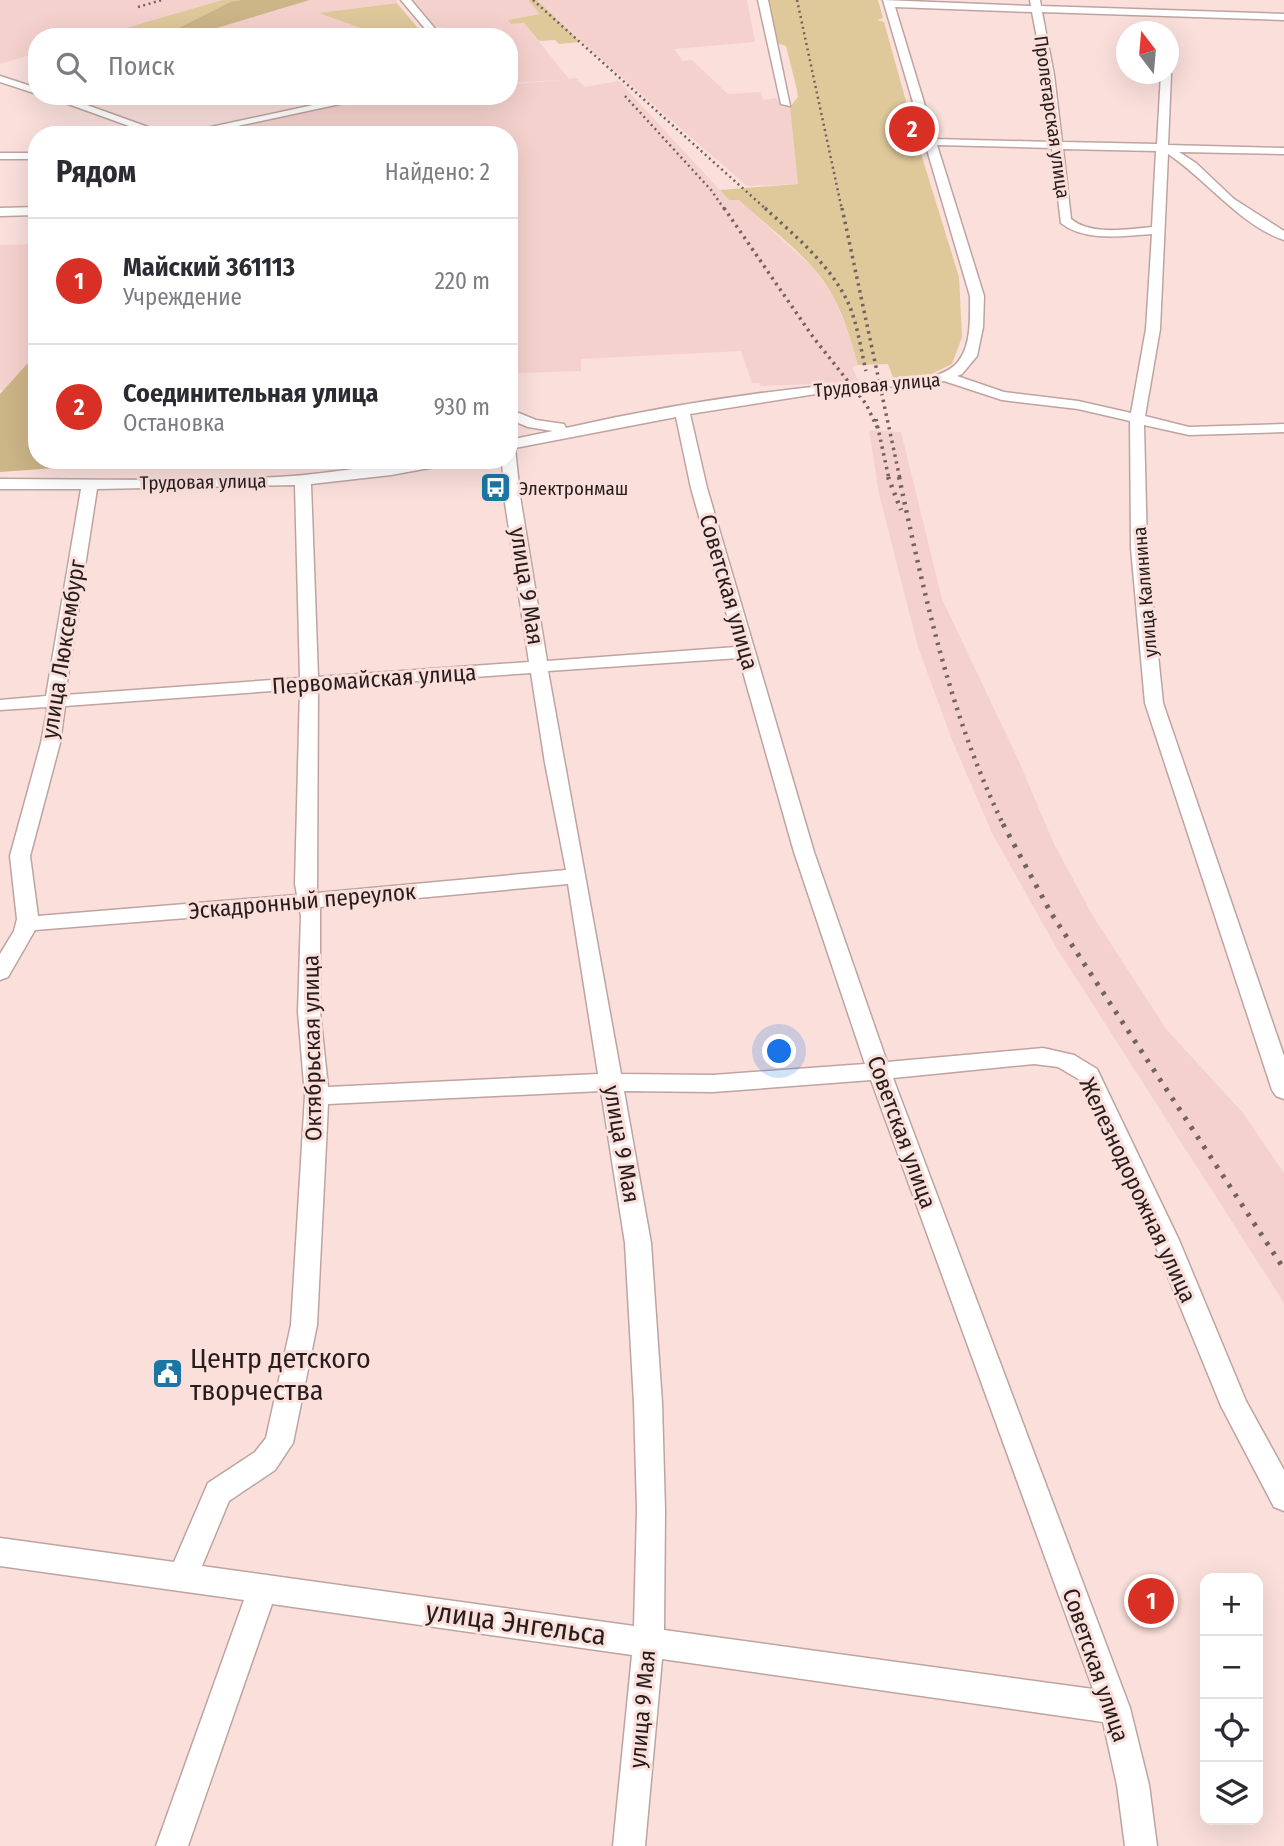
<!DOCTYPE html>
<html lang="ru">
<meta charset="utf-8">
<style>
:root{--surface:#fff;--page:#f2f2f3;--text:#2b2b33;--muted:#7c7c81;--line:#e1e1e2;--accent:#d93025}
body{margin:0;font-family:"Fira Sans Condensed",sans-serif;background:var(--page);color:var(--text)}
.controls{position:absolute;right:21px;bottom:21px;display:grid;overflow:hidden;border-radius:14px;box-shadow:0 7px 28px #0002}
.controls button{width:63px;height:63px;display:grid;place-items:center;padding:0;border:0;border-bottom:2px solid var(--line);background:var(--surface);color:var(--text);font:35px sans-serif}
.compass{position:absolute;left:1116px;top:21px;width:63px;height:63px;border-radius:50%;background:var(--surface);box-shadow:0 7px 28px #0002;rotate:344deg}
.you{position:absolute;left:780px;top:1052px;width:24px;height:24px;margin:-18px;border:5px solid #fff;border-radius:50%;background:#1a73e8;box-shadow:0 0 0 10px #1a73e833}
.badge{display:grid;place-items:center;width:46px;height:46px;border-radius:50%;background:var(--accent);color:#fff;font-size:23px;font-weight:700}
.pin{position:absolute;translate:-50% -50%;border:4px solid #fff;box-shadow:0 2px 7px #0006}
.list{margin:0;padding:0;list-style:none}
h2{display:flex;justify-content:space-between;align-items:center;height:91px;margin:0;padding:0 28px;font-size:30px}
h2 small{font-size:23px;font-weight:400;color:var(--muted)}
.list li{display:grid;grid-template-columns:46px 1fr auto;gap:21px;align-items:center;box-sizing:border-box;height:126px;padding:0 28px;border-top:2px solid var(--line)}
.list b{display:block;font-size:26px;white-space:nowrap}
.list p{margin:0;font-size:23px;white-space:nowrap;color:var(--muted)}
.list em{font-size:23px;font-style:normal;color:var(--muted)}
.icon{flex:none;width:38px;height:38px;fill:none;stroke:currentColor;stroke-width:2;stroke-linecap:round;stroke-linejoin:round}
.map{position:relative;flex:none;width:1284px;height:1846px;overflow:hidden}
.search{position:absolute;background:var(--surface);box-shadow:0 7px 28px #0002;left:28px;top:28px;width:490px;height:77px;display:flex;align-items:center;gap:18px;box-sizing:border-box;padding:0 24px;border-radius:28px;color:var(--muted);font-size:26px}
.panel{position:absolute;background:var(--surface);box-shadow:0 7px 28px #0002;left:28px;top:126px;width:490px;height:343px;border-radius:28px}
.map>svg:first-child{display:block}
</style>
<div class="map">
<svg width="1284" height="1846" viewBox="0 0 1284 1846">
<rect width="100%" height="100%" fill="#fadfdb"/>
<g fill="#f5d1cd">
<polygon points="0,0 222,0 95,37 37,37 37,53 0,64"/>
<polygon points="310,0 397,0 397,3 321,13 370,31 376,37 187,37"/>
<polygon points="411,0 528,0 540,14 509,21 511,24 524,23 569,79 576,78 585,87 619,81 729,200 739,200 813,268 834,297 850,337 858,365 852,367 859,382 760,386 759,383 752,383 741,351 581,359 581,371 517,373 509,360 509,135 213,135 203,131 391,96 509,96 509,85 558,80 509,83 509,37 445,37 440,32 446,30 443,27 434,27"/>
<polygon points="537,0 747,0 755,42 674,49 683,61 692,60 728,94 761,92 763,100 776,98 781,106 790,107 798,184 747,186 570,32"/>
<polygon points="37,244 37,390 0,390 0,245"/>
<polygon points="869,430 901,432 942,599 1017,757 1054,844 1094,918 1167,1030 1243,1113 1284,1173 1284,1303 1056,947 992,833 952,740 918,647 879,494"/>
</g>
<g fill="#dfc89a">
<polygon points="222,0 241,0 230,2 174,30 173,35 177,37 95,37"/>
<polygon points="528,0 537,0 580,42 559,44 555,40 539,41 524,23 511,24 508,20 540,14"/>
<path d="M 763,0 L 878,0 L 883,18 L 877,20 L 884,22 L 912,123 L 903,127 L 914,131 L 959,277 L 962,337 L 952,364 L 923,378 L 894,380 L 888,364 L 858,365 C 852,343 845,319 834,298 C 814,259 771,230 739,200 L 729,200 L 720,190 L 798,184 L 790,107 L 798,97 L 797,90 L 786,46 L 771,41 Z"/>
<polygon points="397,3 422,33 376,37 369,31 319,13"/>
</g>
<g fill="#ccb587">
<polygon points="241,0 310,0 187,37 173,35 174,30 230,2"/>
<polygon points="27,364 37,364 37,460 83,460 83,466 0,472 0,394"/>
</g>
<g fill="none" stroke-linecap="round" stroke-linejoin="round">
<defs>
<g id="minor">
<polygon points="401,0 411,0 442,37 432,37"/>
<polygon points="758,0 768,0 790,106 781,104"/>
<path d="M 883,0 L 1031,6 L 1030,0 L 1040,0 L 1041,6 L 1284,14 L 1284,20 L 1042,12 L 1054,75 L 1062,142 L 1157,144 L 1161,74 L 1168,72 L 1171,74 L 1168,145 L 1284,148 L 1284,154 L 1179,152 L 1196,163 L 1234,199 L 1284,231 L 1284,240 C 1241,226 1206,179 1168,154 L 1160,329 L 1145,416 L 1189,427 L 1284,424 L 1284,432 L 1189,435 L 1144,425 L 1147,548 L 1163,703 L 1284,1056 L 1284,1099 L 1276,1096 L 1272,1090 L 1145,703 L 1131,548 L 1130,421 L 1078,409 L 1002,400 L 944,381 L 816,394 L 690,414 L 707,488 L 814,852 L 887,1062 L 1043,1048 L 1074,1055 L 1097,1069 L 1179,1240 L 1246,1401 L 1284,1470 L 1284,1511 L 1274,1507 L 1221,1406 L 1153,1240 L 1080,1080 L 1058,1067 L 1034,1064 L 893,1078 L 1130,1708 L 1149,1785 L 1157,1846 L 1125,1846 L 1117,1785 L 1103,1722 L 662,1659 L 645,1846 L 613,1846 L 632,1655 L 272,1604 L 188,1846 L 156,1846 L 244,1600 L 0,1566 L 0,1538 L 174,1562 L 208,1483 L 255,1452 L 266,1438 L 291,1325 L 305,1096 L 298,1012 L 301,915 L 299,909 L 35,930 L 8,977 L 0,980 L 0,954 L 14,931 L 17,919 L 10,856 L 41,743 L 47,711 L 47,707 L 0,710 L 0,700 L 46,696 L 81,489 L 0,489 L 0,479 C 93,479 185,482 278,477 C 337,474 395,460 453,460 L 446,465 L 391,475 L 311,484 L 318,677 L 529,662 L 504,496 L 502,460 L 509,460 L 509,440 L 553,431 L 528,427 L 509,419 L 509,409 L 536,420 L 564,424 L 566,428 C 667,405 773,389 876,381 C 899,379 935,382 954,366 C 972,350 970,319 970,296 ZM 895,7 L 1032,12 L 1044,75 L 1051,142 L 935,139 ZM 937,145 L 1052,148 L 1061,223 C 1085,242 1123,236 1152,234 L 1146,329 L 1131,413 L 1078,401 L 1004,392 L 957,376 L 962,374 L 977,356 L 983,327 L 984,296 ZM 1063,149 L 1156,151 L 1152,227 C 1128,229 1091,236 1071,219 ZM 676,417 L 691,488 L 736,647 L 547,661 L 520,496 L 515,448 ZM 295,485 L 300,678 L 65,695 L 97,489 ZM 739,658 L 794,852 L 865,1064 L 713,1075 L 621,1074 L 548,671 ZM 531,673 L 545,763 L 566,870 L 317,893 L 318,688 ZM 300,689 L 295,884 L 297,895 L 38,916 L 30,856 L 60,743 L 65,706 ZM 568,884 L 598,1074 L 328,1087 L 320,1012 L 320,907 ZM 871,1080 L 1093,1689 L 664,1630 L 665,1510 L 662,1403 L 651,1243 L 624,1091 L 713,1092 ZM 601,1091 L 625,1243 L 634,1403 L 637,1510 L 634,1626 L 202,1566 L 229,1501 L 275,1470 L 293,1443 L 317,1325 L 328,1104 Z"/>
<polygon points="0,76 37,88 37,94 0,82"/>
<polygon points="46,96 62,96 170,135 154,135"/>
<polygon points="355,96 377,96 196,135 174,135"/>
<rect x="0" y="153" width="37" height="6"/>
<polygon points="37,207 37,215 0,216 0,208"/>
</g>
</defs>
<use href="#minor" stroke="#bea4a1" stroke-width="3"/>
<use href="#minor" fill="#fff" fill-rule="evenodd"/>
<g stroke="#726260" stroke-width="2.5" stroke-dasharray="2 3.5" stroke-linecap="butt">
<polyline points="533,0 767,210"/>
<polyline points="797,0 842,210"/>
<polyline points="138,7 162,0"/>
<polyline points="625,96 711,190 725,210"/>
</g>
<g stroke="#726260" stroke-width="3.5" stroke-dasharray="2.5 4.5" stroke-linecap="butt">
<polyline points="724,208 813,337 866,404 878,429"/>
<path d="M 765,208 C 796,237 833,267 850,307 C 858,328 861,350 866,371"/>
<polyline points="842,208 900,479"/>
<polyline points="876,419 889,479"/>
</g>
<g stroke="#726260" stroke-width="4.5" stroke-dasharray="2.5 6" stroke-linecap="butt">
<polyline points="888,477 901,510"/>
<path d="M 899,477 C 925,597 950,716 1004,826"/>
</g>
<polyline stroke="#726260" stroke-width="5" stroke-dasharray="3.5 8" stroke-linecap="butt" points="1003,824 1051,913 1284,1269"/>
</g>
<defs>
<symbol id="bus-square" viewBox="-11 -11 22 22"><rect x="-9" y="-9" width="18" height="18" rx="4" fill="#1a77a5" stroke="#fadfdb"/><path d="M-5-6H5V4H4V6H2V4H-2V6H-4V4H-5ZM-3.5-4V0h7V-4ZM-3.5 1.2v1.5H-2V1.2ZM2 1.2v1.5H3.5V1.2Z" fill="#fff"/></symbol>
<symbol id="civic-square" viewBox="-11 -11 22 22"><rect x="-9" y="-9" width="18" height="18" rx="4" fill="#1a77a5" stroke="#fadfdb"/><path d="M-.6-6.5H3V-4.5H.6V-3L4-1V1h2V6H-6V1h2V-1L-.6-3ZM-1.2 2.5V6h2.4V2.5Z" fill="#fff"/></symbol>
</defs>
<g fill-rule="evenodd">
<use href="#bus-square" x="478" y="470" width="35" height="35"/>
<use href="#civic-square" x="150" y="1356" width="35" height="35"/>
</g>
<g text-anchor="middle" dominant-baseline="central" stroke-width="6" stroke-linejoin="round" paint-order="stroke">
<g font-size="19" fill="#261d1c" stroke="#fadfdb">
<text transform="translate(1052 117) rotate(82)">Пролетарская улица</text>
<text transform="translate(877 385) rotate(-5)">Трудовая улица</text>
<text transform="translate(203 482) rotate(-1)">Трудовая улица</text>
<text transform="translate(1145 592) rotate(-95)">улица Калинина</text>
</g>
<g font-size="19" fill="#261d1c" stroke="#fadfdb" text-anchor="start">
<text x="519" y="488">Электронмаш</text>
</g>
<g font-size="23" fill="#261d1c" stroke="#fadfdb">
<text transform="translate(527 586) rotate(81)">улица 9 Мая</text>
<text transform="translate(729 592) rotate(74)">Советская улица</text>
<text transform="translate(63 649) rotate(-81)">улица Люксембург</text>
<text transform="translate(374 679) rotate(-4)">Первомайская улица</text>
<text transform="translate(302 901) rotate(-5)">Эскадронный переулок</text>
<text transform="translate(312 1048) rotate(-91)">Октябрьская улица</text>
<text transform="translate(902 1132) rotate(70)">Советская улица</text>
<text transform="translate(622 1144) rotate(80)">улица 9 Мая</text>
<text transform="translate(1138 1190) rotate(65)">Железнодорожная улица</text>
<text transform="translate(1096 1665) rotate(71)">Советская улица</text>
<text transform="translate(642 1709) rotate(-85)">улица 9 Мая</text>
</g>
<g font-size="28" fill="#261d1c" stroke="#fadfdb" text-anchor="start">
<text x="190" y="1358">Центр детского<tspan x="190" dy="32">творчества</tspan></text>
</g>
<g font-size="28" fill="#261d1c" stroke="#fadfdb">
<text transform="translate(516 1623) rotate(8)">улица Энгельса</text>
</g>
</g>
</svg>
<div class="controls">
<button>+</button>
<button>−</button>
<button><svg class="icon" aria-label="locate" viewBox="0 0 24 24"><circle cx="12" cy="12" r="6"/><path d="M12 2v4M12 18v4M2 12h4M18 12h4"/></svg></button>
<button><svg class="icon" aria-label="layers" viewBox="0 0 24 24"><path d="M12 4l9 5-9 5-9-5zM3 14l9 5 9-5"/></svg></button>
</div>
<svg class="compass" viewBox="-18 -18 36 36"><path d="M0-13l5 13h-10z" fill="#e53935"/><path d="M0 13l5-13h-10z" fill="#7c7c81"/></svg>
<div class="you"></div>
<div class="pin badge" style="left:1151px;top:1601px">1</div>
<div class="pin badge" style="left:912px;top:129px">2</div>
<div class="search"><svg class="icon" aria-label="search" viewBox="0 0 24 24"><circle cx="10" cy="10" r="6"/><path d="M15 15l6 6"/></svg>Поиск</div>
<section class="panel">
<h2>Рядом<small>Найдено: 2</small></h2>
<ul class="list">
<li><span class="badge">1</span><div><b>Майский 361113</b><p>Учреждение</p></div><em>220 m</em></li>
<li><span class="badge">2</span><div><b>Соединительная улица</b><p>Остановка</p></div><em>930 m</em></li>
</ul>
</section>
</div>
